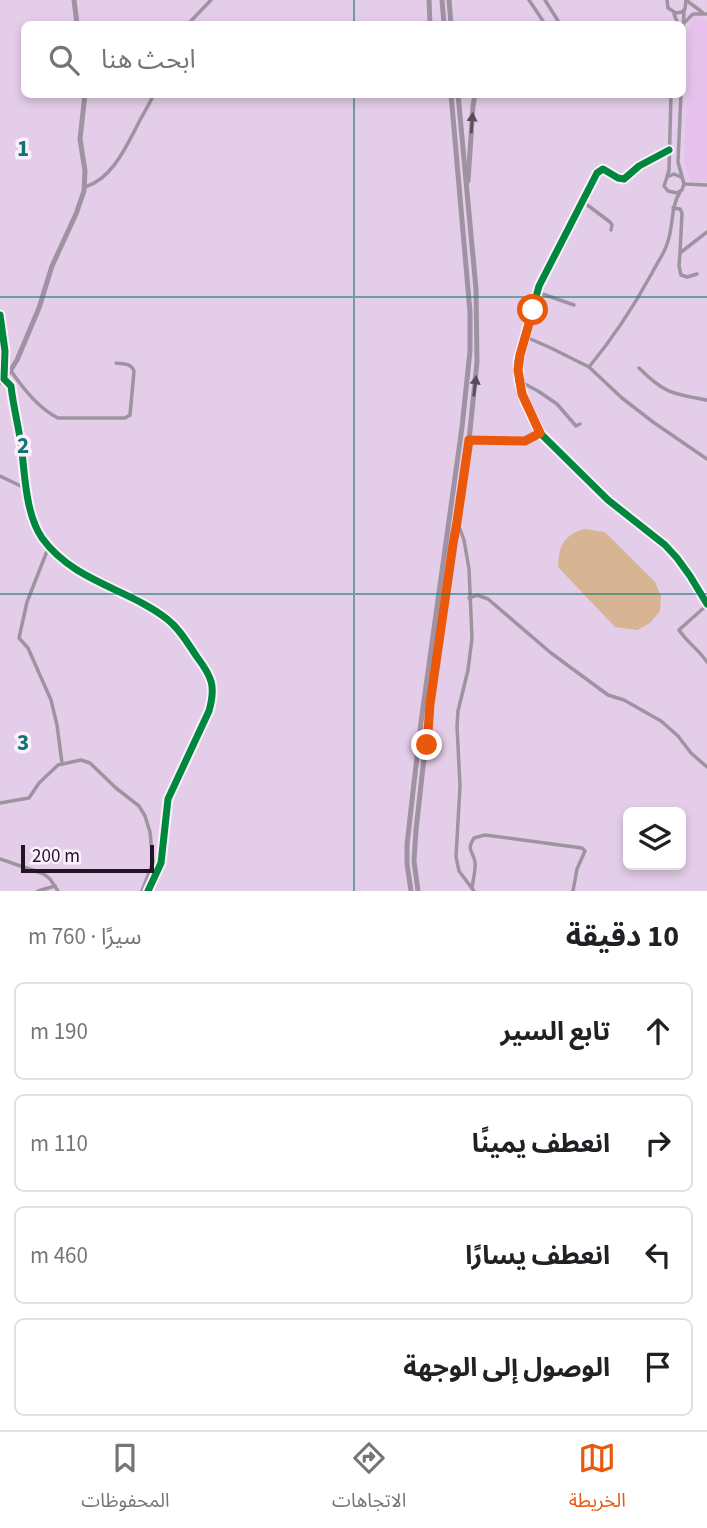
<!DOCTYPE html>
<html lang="ar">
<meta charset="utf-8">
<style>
:root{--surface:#fff;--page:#f6f6f6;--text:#202124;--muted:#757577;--line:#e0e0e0;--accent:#ea580c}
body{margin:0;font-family:"Source Sans 3","Noto Sans Arabic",sans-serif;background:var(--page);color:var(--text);direction:rtl}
.controls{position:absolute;right:21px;bottom:21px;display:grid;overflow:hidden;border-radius:10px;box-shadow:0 4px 10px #0003}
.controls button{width:63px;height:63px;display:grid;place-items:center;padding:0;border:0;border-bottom:2px solid var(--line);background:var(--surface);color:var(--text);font:35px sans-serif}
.scale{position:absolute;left:21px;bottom:18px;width:133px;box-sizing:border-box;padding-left:7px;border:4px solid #221325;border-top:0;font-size:19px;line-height:24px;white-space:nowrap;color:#221325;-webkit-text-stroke:5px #fceffe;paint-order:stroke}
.stop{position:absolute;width:21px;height:21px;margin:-16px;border:5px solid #ea580c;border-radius:50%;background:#fff}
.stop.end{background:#ea580c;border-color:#fff;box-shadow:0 2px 7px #0008}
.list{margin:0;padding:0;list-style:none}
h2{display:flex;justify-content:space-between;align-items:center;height:91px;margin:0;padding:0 28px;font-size:30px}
h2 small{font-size:23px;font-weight:400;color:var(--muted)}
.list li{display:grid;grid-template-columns:46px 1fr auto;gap:21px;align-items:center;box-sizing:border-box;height:98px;margin:0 14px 14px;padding:0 14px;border:2px solid var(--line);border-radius:10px}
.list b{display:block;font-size:26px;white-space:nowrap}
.list em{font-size:23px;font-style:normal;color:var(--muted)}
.icon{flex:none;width:38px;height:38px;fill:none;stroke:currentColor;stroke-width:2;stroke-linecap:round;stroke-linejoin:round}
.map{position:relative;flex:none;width:707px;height:891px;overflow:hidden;direction:ltr}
.search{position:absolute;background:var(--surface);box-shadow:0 4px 10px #0003;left:21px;right:21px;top:21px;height:77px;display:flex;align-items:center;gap:18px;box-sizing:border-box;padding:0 24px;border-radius:10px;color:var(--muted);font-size:26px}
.sheet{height:539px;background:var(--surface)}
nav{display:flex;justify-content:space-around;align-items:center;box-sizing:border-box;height:98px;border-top:2px solid var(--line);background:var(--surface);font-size:19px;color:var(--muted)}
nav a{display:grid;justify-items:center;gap:4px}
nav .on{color:var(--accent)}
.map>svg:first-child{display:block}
</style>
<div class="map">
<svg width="707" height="891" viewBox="0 0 707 891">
<rect width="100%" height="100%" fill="#e4cde8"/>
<polygon fill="#e6c1ec" points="699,16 707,20 707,182 691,181 684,163 690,24 694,17"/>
<path fill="#d7b493" d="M 584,529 L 605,532 L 655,582 L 661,596 L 660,611 L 650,623 L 637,630 L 615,627 L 558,567 C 559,545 563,536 584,529 Z"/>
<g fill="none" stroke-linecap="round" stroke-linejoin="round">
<g stroke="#9e93a0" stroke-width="3.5">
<polyline points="529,0 545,24"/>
<polyline points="545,0 560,24"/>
<polyline points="667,0 668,8 676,13 682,12 685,9 686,0"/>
<polyline points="686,0 702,12"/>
<polyline points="674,14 678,24"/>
<polyline points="685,22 693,14 706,14"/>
<polyline points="188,24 211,0"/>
<polyline points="682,54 684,10"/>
<polyline points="681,94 678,162 684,184 682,190 677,193 668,191 664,186 667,177 674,174 681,177"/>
<polyline points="669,150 639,166 624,179 618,178 603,169 597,173 539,286 518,361 519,381 525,402 540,433 608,500 665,545 677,558 690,576 707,604"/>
<polyline points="667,176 669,171 671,94"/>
<polyline points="684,184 707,185"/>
<path d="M 85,187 C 112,179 126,147 138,124 C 143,114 149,105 154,94"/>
<polyline points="582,201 610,222 612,225 611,230"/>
<polyline points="673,208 680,209 682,213 680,253 707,232"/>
<polyline points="680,253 679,266 681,275 687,277 697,274"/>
<polyline points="537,292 574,305"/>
<path d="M 0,315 L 5,351 L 4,379 L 11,386 C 13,405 18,424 21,444 C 25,473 25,513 42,538 C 74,582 127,588 167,619 C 180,629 188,644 197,657 C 212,677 216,686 209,711 L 168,799 L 161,863 L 148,891"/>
<polyline points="526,337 551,348 589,367 622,398 653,422 707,459"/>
<path d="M 589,367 C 613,338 634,306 652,273 C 657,263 664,254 667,244 C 674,226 670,208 680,192"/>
<path d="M 639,368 C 664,393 672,394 707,400"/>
<path d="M 11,371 C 23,388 38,408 58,418 L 125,418 L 130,415 L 134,371 C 131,363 124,364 116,363"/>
<polyline points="519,381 538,391 557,404 576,426 580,424"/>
<polyline points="469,440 525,441 540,433"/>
<polyline points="0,476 27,489"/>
<polyline points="458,524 464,540 469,569 472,638 468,670 458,711 457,726 460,786 456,857 459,871 474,891"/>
<polyline points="49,546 27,602 19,638 28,648 51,700 57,725 62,763"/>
<polyline points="469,598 477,595 488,599 551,653 608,695 624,700 661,721 678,736 691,753 707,767"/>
<path d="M 707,605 L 679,630 C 686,641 699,650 707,662"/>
<polyline points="0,803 29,798 39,783 58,765 81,760 90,763 116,788 139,806 145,816 150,832 153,862 142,891"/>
<polyline points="0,859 44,874 50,879 58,891"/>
<path d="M 472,888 C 473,880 476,869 475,862 C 473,850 466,851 474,838 L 485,835 L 582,848 L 585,851 L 577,869 L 573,891"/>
<polyline points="38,891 55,886"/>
</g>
<g stroke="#9f92a2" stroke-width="5">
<polyline points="74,0 77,24"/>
<polyline points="429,0 430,24"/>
<polyline points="442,0 444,24"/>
<polyline points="449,0 451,24"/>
<polyline points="468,181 473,106 475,94"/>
<polyline points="0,382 7,376 17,360 39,308 52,266 76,214 84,191 85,171 80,139 85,94"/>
<polyline points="411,891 407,864 407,845 411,809 421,722 462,427 470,351 470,312 451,94"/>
<polyline points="418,891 414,861 416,830 430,704 469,440 477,362 476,289 458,94"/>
</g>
<defs>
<g id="cycleway">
<polyline points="669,150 639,166 624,179 618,178 603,169 597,173 539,286 518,361 519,381 525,402 540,433 608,500 665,545 677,558 690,576 707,604"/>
<path d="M 0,315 L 5,351 L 4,379 L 11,386 C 13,405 18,424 21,444 C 25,473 25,513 42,538 C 74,582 127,588 167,619 C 180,629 188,644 197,657 C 212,677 216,686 209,711 L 168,799 L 161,863 L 148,891"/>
</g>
</defs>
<use href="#cycleway" stroke="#fceffe" stroke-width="11"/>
<use href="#cycleway" stroke="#00873e" stroke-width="7"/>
</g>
<defs><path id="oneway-solid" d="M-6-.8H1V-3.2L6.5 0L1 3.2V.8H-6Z" transform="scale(1.75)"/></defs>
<g fill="#5a4c5d">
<use href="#oneway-solid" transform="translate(472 123) rotate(-86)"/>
<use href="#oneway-solid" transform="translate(475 386) rotate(-83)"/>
</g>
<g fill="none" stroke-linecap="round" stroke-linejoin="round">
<polyline stroke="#ea580c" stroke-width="9" points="427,745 430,704 453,544 457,522 469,440 525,441 540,433 522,394 518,370 520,355 533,310"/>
</g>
<path fill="none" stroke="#0f766e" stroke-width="2" stroke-opacity="0.55" d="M 354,0 L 354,24M 354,94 L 354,891M 0,297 L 707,297M 0,594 L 707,594"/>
<g font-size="23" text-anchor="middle" font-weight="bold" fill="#0f766e" stroke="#fceffe" stroke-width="7" stroke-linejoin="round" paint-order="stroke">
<text x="23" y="156">1</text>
<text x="23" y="453">2</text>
<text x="23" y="750">3</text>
</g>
</svg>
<div class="controls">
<button><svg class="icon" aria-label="layers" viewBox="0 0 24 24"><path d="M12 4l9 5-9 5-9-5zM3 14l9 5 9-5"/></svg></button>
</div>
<div class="scale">200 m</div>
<div class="stop" style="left:533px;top:310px"></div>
<div class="stop end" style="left:427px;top:745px"></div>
<div class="search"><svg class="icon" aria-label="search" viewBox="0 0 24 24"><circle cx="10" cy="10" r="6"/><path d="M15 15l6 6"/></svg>ابحث هنا</div>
</div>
<section class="sheet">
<h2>10 دقيقة<small>سيرًا · 760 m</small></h2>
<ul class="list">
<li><svg class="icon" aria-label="ahead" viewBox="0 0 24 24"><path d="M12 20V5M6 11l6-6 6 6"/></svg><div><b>تابع السير</b></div><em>190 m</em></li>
<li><svg class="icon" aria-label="right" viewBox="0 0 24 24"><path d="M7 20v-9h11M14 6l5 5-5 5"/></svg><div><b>انعطف يمينًا</b></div><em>110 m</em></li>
<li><svg class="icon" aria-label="left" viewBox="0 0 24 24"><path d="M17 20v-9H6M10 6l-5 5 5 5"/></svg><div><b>انعطف يسارًا</b></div><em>460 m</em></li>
<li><svg class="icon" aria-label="arrive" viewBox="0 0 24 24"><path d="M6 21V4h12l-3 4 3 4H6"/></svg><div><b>الوصول إلى الوجهة</b></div></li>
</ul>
</section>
<nav>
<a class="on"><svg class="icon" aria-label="map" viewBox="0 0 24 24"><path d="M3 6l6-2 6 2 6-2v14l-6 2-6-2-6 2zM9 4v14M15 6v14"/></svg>الخريطة</a>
<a><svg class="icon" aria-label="directions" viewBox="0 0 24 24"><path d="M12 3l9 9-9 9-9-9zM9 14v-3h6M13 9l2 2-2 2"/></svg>الاتجاهات</a>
<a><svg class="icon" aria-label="saved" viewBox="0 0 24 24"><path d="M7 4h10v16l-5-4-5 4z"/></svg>المحفوظات</a>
</nav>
